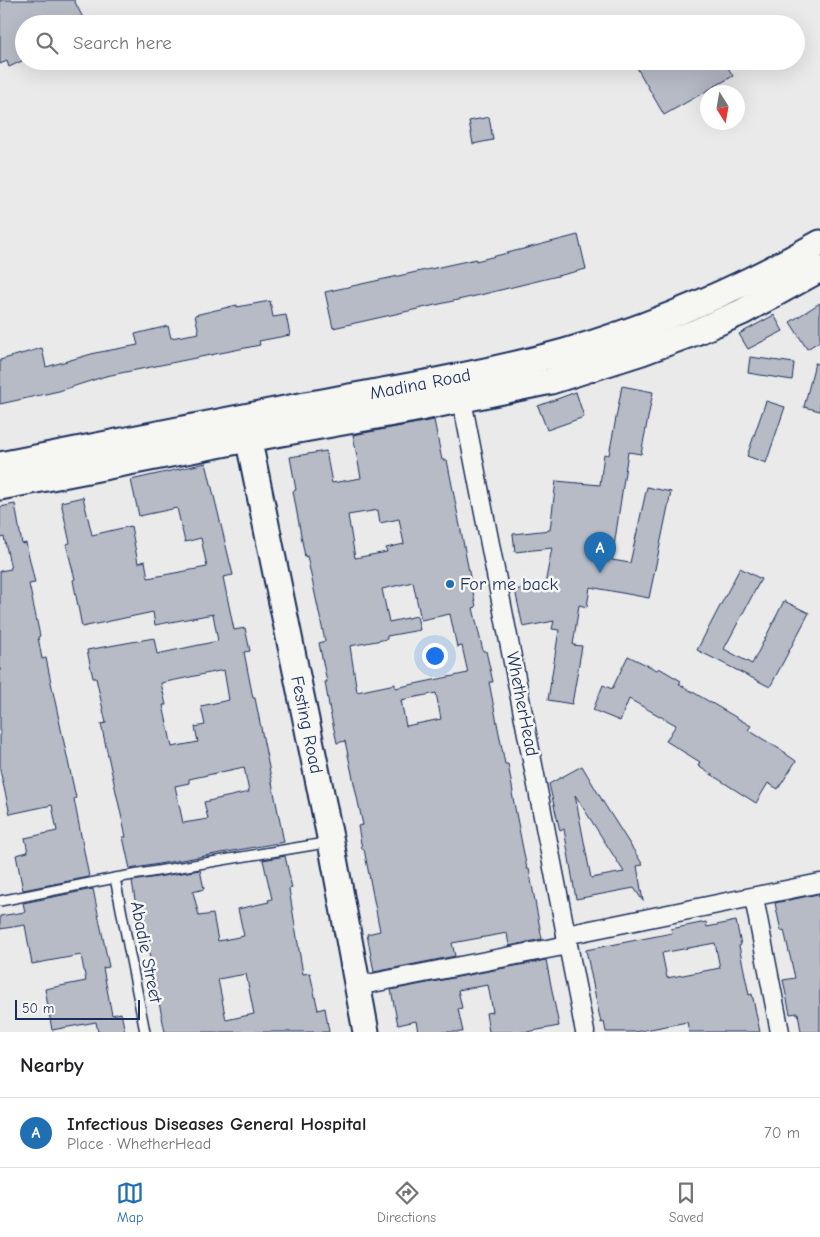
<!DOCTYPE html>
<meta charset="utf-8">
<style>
:root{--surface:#fff;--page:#f6f6f6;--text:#202124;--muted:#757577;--line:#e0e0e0;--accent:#1f6fb2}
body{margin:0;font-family:"Comic Neue",sans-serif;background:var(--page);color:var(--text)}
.compass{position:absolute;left:700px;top:85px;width:45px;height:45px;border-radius:50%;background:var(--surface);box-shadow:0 5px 20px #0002;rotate:169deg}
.scale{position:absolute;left:15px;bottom:12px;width:125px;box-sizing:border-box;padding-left:5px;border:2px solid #1b2f5e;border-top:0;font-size:14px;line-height:18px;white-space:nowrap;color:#1b2f5e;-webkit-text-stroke:4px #f6f6f2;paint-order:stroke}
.you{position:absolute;left:434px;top:655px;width:18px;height:18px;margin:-12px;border:4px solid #fff;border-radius:50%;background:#1a73e8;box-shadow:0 0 0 8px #1a73e833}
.badge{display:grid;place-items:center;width:32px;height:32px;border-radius:50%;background:var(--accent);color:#fff;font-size:16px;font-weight:700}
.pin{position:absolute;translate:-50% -41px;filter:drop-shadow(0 1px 2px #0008)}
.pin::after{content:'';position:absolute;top:26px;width:18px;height:15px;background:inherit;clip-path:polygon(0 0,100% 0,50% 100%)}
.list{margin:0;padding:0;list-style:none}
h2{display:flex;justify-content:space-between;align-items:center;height:65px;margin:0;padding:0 20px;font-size:21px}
h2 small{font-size:16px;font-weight:400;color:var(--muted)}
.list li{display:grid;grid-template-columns:32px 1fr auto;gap:15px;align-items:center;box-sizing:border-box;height:70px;padding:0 20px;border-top:1px solid var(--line)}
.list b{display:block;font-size:19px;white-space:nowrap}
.list p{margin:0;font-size:16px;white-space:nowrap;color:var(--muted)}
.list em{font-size:16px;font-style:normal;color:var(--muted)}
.icon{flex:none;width:28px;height:28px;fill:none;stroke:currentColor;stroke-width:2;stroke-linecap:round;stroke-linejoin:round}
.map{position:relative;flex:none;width:820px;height:1032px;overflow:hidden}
.search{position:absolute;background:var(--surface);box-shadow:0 5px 20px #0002;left:15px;right:15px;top:15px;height:55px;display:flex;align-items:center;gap:12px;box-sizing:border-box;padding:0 18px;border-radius:28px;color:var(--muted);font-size:19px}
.sheet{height:135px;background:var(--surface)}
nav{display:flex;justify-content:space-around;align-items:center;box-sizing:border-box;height:70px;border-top:1px solid var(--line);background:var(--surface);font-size:14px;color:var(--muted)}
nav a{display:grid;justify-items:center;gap:2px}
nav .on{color:var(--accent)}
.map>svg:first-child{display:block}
</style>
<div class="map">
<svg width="820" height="1032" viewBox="0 0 820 1032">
<rect width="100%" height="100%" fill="#e9eae9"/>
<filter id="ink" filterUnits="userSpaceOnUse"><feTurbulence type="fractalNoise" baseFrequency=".02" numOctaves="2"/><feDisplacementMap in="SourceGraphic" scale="10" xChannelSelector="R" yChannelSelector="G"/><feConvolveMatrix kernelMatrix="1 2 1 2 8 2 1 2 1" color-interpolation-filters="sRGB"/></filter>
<g filter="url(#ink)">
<g fill="#b6bbc6" stroke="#1b2f5e" fill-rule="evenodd">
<polygon points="0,0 74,0 86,24 24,24 24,60 9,67 7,61 0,64"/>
<polygon points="633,61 724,61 733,76 664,115"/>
<polygon points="489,117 493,140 473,144 469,121"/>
<polygon points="578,235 586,269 480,295 333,328 325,292 476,259 476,261"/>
<polygon points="270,301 273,317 286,315 290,335 259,341 260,345 106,376 59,391 0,404 0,360 42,348 46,367 95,353 138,345 135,334 168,326 171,338 199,333 195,315 237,305 237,307"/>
<polygon points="820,303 820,341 807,349 790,322"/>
<polygon points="774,315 783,331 748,349 739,334"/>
<polygon points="750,357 794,363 792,380 748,373"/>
<polygon points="815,363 820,364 820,411 804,407"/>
<polygon points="622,386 653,392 641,454 628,452 612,560 630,563 647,487 671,492 649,598 590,587 587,607 579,605 573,645 582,646 572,704 548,700 559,630 552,629 554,621 523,627 515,590 545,584 552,548 515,552 513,534 550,530 556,481 600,485 604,454 609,455"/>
<polygon points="576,392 584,417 547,430 538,406"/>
<polygon points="766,401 785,407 766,463 747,456"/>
<path d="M 434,420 L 442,460 L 447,460 L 476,607 L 473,608 L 483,651 L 486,651 L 493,682 L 489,682 L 505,764 L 508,764 L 513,792 L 512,793 L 527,869 L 529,869 L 542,939 L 509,946 L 507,933 L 452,943 L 455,956 L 374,972 L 367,934 L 380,931 L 364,849 L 362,849 L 358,826 L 363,825 L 345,741 L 337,743 L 330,711 L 325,682 L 327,682 L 319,643 L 325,641 L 307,556 L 305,557 L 293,491 L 296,490 L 290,457 L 326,451 L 332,483 L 361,478 L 353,435 ZM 378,510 L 380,523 L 399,519 L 404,544 L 386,548 L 387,552 L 355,558 L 348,515 ZM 413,582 L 421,620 L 450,614 L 457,647 L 462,646 L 468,673 L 395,688 L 395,684 L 357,692 L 350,646 L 387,639 L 387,636 L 420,630 L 417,616 L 389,622 L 382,589 ZM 436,693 L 441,719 L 406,726 L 401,700 Z"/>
<path d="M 206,463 L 233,575 L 223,577 L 234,630 L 245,628 L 250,651 L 244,652 L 253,698 L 255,698 L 284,842 L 130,869 L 123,837 L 126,837 L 101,724 L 106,723 L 96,678 L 93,678 L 87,650 L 154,638 L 157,654 L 218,641 L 213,614 L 155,625 L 153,612 L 82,627 L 73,580 L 75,579 L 66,544 L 70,543 L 61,502 L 83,497 L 92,535 L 131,526 L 138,563 L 145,561 L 148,578 L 207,567 L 201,538 L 185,542 L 177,508 L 139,516 L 131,480 ZM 224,670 L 229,700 L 201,706 L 205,725 L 195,727 L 198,742 L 172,747 L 163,705 L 166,705 L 161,683 ZM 244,767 L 249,792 L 204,802 L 208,819 L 183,823 L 175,786 L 189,783 L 189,779 Z"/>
<polygon points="15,504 22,544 26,543 35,583 29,584 40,636 38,637 42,659 46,658 53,692 76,798 74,799 89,877 23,890 16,855 28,852 25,838 57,831 52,805 10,814 0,770 0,571 11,569 4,537 0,538 0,507"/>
<polygon points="740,568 761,579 724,649 752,664 784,601 809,613 770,687 697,650"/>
<polygon points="628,656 657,670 659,668 681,681 679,684 751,726 748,730 786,753 786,754 796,761 778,789 768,783 756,803 737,791 698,766 700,762 666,741 676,725 629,699 620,721 593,710 603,685 612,689"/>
<path d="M 582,766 L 605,805 L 643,865 L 637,866 L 643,901 L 634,888 L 576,899 L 564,829 L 560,831 L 549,784 ZM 575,795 L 624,872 L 591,878 Z"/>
<path d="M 285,856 L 292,888 L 289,889 L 303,974 L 310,973 L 318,1010 L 325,1008 L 329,1032 L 165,1032 L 149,953 L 147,954 L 140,918 L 138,918 L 132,881 L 200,870 L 204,889 L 193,892 L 199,916 L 213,914 L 218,941 L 244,936 L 238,909 L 269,902 L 268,900 L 272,899 L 263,860 ZM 246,974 L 254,1014 L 226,1020 L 218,979 Z"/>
<polygon points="93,889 109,967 103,968 112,1015 121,1013 125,1032 98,1032 96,1022 52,1030 45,989 86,981 81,955 32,964 25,925 0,929 0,916 25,912 23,903"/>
<polygon points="818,894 820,902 820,1032 801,1032 798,1013 790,1014 783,980 795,978 784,930 781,931 775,903"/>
<path d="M 736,921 L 741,945 L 739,946 L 749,995 L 752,994 L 760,1032 L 689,1032 L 687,1022 L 635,1032 L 606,1032 L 604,1022 L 601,1023 L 586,950 L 672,933 L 671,929 L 706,922 L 707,927 ZM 715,943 L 720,968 L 667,978 L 662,953 Z"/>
<polygon points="546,960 559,1026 527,1032 489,1032 486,1013 493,1012 488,985 458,990 462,1008 458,1009 463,1032 418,1032 416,1021 398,1025 391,990"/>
</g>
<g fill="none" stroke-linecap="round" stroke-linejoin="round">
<defs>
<g id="lane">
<polyline points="115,878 145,1032"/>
<polyline points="0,901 115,878 331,842"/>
</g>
<g id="street">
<polyline points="460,390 585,1032"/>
<polyline points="754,898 780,1032"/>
<polyline points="566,935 820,883"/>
<polyline points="357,986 568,945"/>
</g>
<g id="secondary">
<path id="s1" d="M 245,422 L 331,842 L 366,1032"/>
<path id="s2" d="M 0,465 C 98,446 196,426 295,407 C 385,390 476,376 564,352 C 653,326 739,289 820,243"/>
<polyline points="0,487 248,439 410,410 551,381 642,352 696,332 742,312 820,269"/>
</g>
</defs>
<use href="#lane" stroke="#1b2f5e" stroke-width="12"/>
<use href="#street" stroke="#1b2f5e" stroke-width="21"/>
<use href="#secondary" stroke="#1b2f5e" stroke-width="29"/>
<use href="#lane" stroke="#f6f6f2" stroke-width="9"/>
<use href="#street" stroke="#f6f6f2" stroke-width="18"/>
<use href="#secondary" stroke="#f6f6f2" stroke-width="25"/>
</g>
</g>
<circle fill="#1f6fb2" stroke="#f6f6f2" stroke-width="2" cx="450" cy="584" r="5"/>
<g text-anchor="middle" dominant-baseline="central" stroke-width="5" stroke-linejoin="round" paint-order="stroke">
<g font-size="18" fill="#1b2f5e" stroke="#f6f6f2">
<text stroke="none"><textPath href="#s2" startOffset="428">Madina Road</textPath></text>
<text transform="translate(522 704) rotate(79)">WhetherHead</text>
<text stroke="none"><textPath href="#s1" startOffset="309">Festing Road</textPath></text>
<text transform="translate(146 952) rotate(79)">Abadie Street</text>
</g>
<g font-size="18" fill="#1b2f5e" stroke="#f6f6f2" text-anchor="start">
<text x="460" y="584">For me back</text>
</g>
</g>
</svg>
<svg class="compass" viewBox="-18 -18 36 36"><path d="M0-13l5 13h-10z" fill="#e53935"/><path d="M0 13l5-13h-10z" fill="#757577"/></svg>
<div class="scale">50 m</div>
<div class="you"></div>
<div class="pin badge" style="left:600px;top:573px">A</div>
<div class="search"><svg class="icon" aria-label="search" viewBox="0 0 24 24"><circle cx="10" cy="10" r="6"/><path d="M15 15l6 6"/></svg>Search here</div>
</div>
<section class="sheet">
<h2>Nearby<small></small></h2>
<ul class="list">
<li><span class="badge">A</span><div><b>Infectious Diseases General Hospital</b><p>Place · WhetherHead</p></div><em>70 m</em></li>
</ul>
</section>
<nav>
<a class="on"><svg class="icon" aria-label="map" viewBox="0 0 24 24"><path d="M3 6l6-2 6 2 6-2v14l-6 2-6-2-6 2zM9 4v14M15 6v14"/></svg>Map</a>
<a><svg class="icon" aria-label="directions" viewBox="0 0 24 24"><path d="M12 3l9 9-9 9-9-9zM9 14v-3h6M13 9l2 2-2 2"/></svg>Directions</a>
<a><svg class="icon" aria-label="saved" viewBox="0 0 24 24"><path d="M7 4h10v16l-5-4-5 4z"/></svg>Saved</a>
</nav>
